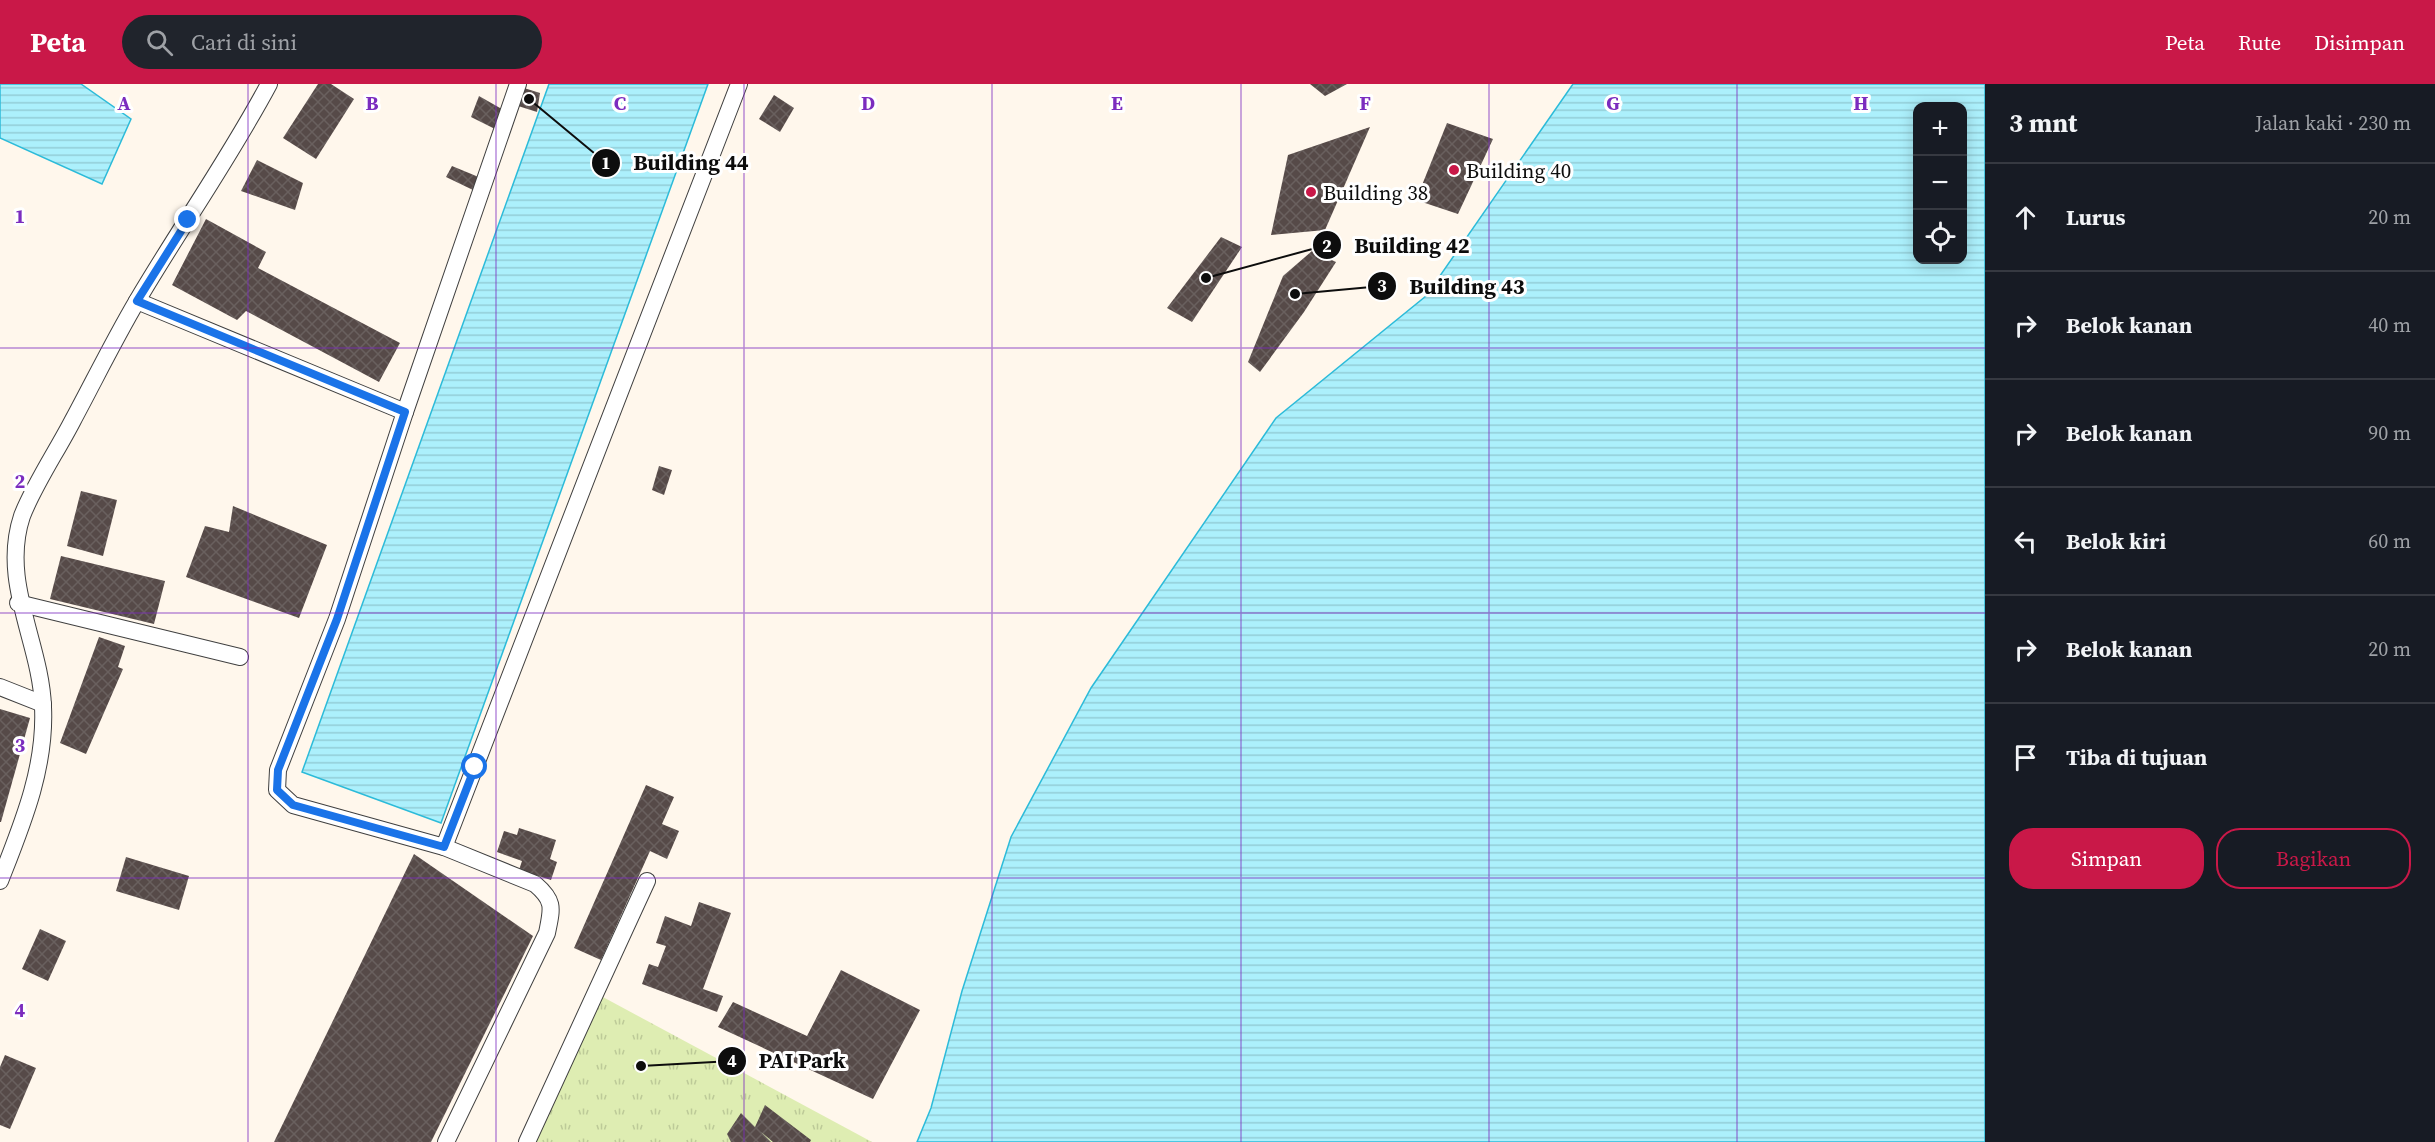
<!DOCTYPE html>
<html lang="id">
<meta charset="utf-8">
<style>
:root{--surface:#171b24;--page:#20242c;--text:#f1f3f6;--muted:#9ea1a6;--line:#363941;--accent:#c91848}
body{margin:0;font-family:"Source Serif 4",serif;background:var(--page);color:var(--text)}
.controls{position:absolute;right:18px;top:18px;display:grid;overflow:hidden;border-radius:12px;box-shadow:0 3px 15px #0003}
.controls button{width:54px;height:54px;display:grid;place-items:center;padding:0;border:0;border-bottom:2px solid var(--line);background:var(--surface);color:var(--text);font:30px sans-serif}
.stop{position:absolute;width:18px;height:18px;margin:-14px;border:4px solid #1a73e8;border-radius:50%;background:#fff}
.stop.end{background:#1a73e8;border-color:#fff;box-shadow:0 2px 6px #0008}
.list{margin:0;padding:0;list-style:none}
h2{display:flex;justify-content:space-between;align-items:center;height:78px;margin:0;padding:0 24px;font-size:26px}
h2 small{font-size:20px;font-weight:400;color:var(--muted)}
.list li{display:grid;grid-template-columns:39px 1fr auto;gap:18px;align-items:center;box-sizing:border-box;height:108px;padding:0 24px;border-top:2px solid var(--line)}
.list b{display:block;font-size:22px;white-space:nowrap}
.list em{font-size:20px;font-style:normal;color:var(--muted)}
.actions{display:flex;gap:12px;padding:18px 24px}
.actions a{flex:1;padding:14px 0;border:2px solid var(--accent);border-radius:24px;text-align:center;font-size:21px;color:var(--accent)}
.actions .main{background:var(--accent);color:#fff}
.icon{flex:none;width:33px;height:33px;fill:none;stroke:currentColor;stroke-width:2;stroke-linecap:round;stroke-linejoin:round}
.map{position:relative;flex:none;width:1985px;height:1058px;overflow:hidden}
header{display:flex;align-items:center;gap:36px;box-sizing:border-box;height:84px;padding:0 30px;background:var(--accent);color:#fff}
header strong{font-size:28px}
nav{display:flex;gap:33px;margin-inline-start:auto;font-size:21px}
.search{width:420px;height:54px;background:var(--page);display:flex;align-items:center;gap:15px;box-sizing:border-box;padding:0 21px;border-radius:33px;color:var(--muted);font-size:22px}
main{display:flex}
aside{flex:1;background:var(--surface)}
.map>svg:first-child{display:block}
</style>
<header>
<strong>Peta</strong>
<div class="search"><svg class="icon" aria-label="search" viewBox="0 0 24 24"><circle cx="10" cy="10" r="6"/><path d="M15 15l6 6"/></svg>Cari di sini</div>
<nav><a>Peta</a><a>Rute</a><a>Disimpan</a></nav>
</header>
<main>
<div class="map">
<svg width="1985" height="1058" viewBox="0 0 1985 1058">
<defs>
<pattern id="park-tufts" width="24" height="20" patternUnits="userSpaceOnUse" patternTransform="scale(1.5)"><rect width="24" height="20" fill="#deedb2"/><path d="M3 7l-1-3M5 7V3M7 7l1-3M15 17l-1-3M17 17v-4M19 17l1-3" fill="none" stroke="#bdca98"/></pattern>
<pattern id="water-rules" width="6" height="5" patternUnits="userSpaceOnUse" patternTransform="scale(1.5)"><rect width="6" height="5" fill="#acf0fc"/><path d="M0 2.5h6" fill="none" stroke="#93cdd7"/></pattern>
<pattern id="building-cross-hatch" width="8" height="8" patternUnits="userSpaceOnUse" patternTransform="scale(1.5)"><rect width="8" height="8" fill="#564a48"/><path d="M0 0l8 8M0 8l8-8" fill="none" stroke="#69605e"/></pattern>
</defs>
<rect width="100%" height="100%" fill="#fff7ec"/>
<polygon fill="url(#park-tufts)" points="588,905 872,1058 518,1058"/>
<g fill="url(#water-rules)" stroke="#2cbbd9" stroke-width="1.5" fill-rule="evenodd">
<polygon points="0,0 81,0 131,35 102,100 0,54"/>
<polygon points="549,0 708,0 441,739 302,688"/>
<path d="M 1573,0 L 1985,0 L 1985,1058 L 917,1058 L 931,1024 L 962,907 L 1011,753 L 1091,604 L 1276,334 L 1426,212 ZM 1918,22 L 1962,22 L 1962,176 L 1918,176 Z"/>
</g>
<g fill="url(#building-cross-hatch)">
<polygon points="318,0 331,0 354,15 316,75 283,54"/>
<polygon points="1310,0 1347,0 1325,12"/>
<polygon points="524,4 540,9 537,28 515,21"/>
<polygon points="774,11 794,24 780,48 759,35"/>
<polygon points="479,12 507,28 501,48 471,33"/>
<polygon points="1447,39 1493,55 1458,130 1416,116"/>
<polygon points="1370,43 1325,146 1271,151 1288,71"/>
<polygon points="257,76 303,99 295,126 241,107"/>
<polygon points="452,82 481,94 473,106 446,93"/>
<polygon points="206,135 266,168 258,184 400,259 379,298 246,227 237,236 172,201"/>
<polygon points="1221,153 1242,163 1192,238 1167,224"/>
<polygon points="1312,167 1336,178 1304,228 1260,288 1248,278 1283,192"/>
<polygon points="659,382 672,386 664,411 652,406"/>
<polygon points="81,407 117,416 103,472 67,462"/>
<polygon points="233,422 327,461 299,534 186,493 205,442 229,448"/>
<polygon points="61,472 165,497 154,540 50,515"/>
<polygon points="99,553 125,562 118,583 123,585 86,670 60,659"/>
<polygon points="0,625 30,634 1,738 0,738"/>
<polygon points="646,701 674,713 662,740 679,747 667,775 650,767 601,876 574,864"/>
<polygon points="519,744 556,756 550,775 557,778 551,796 519,786 522,777 497,768 504,747 517,751"/>
<polygon points="414,770 533,852 431,1058 274,1058"/>
<polygon points="126,773 189,792 179,826 116,807"/>
<polygon points="699,818 731,829 703,905 723,912 717,928 642,900 649,880 658,883 666,862 656,859 665,832 691,842"/>
<polygon points="40,845 66,857 48,897 22,885"/>
<polygon points="841,886 920,926 873,1015 718,943 733,918 807,952"/>
<polygon points="5,971 36,984 10,1045 0,1041 0,983"/>
<polygon points="765,1021 811,1056 810,1058 773,1058 761,1048 771,1058 731,1058 727,1050 741,1029 755,1043"/>
</g>
<g fill="none" stroke-linecap="round" stroke-linejoin="round">
<defs>
<g id="service">
<polyline points="137,217 405,328 337,535 278,686 277,706 293,721 444,763 739,0"/>
<polyline points="405,328 518,0"/>
<polyline points="18,519 240,573"/>
<polyline points="0,603 43,620"/>
<path d="M 444,763 L 535,800 C 555,817 552,824 547,849 L 446,1058"/>
<path d="M 0,797 C 22,741 46,684 43,623 C 41,559 0,498 22,432 C 34,401 57,367 73,336 C 94,297 114,256 137,217 C 180,144 229,75 269,0"/>
<polyline points="527,1058 647,797"/>
</g>
</defs>
<use href="#service" stroke="#404040" stroke-width="18"/>
<use href="#service" stroke="#fff" stroke-width="16"/>
</g>
<g fill="none" stroke-linecap="round" stroke-linejoin="round">
<polyline stroke="#1a73e8" stroke-width="8" points="188,136 137,217 405,328 337,535 278,686 277,706 293,721 444,763 475,683"/>
</g>
<path fill="none" stroke="#7b2cbf" stroke-width="1.5" stroke-opacity="0.55" d="M 248,0 L 248,1058M 496,0 L 496,1058M 744,0 L 744,1058M 992,0 L 992,1058M 1241,0 L 1241,1058M 1489,0 L 1489,1058M 1737,0 L 1737,1058M 0,264 L 1985,264M 0,529 L 1985,529M 0,794 L 1985,794"/>
<g fill="#c91848" stroke="#fff" stroke-width="2">
<circle cx="1454" cy="86" r="6"/>
<circle cx="1311" cy="108" r="6"/>
</g>
<g text-anchor="middle" dominant-baseline="central" stroke-width="6" stroke-linejoin="round" paint-order="stroke">
<g font-size="21" fill="#0d0d0d" stroke="#fff" text-anchor="start">
<text x="1466" y="86">Building 40</text>
<text x="1323" y="108">Building 38</text>
</g>
</g>
<g font-size="20" text-anchor="middle" font-weight="bold" fill="#7b2cbf" stroke="#fff" stroke-width="6" stroke-linejoin="round" paint-order="stroke">
<text x="124" y="26">A</text>
<text x="372" y="26">B</text>
<text x="620" y="26">C</text>
<text x="868" y="26">D</text>
<text x="1117" y="26">E</text>
<text x="1365" y="26">F</text>
<text x="1613" y="26">G</text>
<text x="1861" y="26">H</text>
<text x="20" y="139">1</text>
<text x="20" y="404">2</text>
<text x="20" y="668">3</text>
<text x="20" y="933">4</text>
</g>
<path fill="none" stroke="#0d0d0d" stroke-width="2" d="M529 15L606 79M1206 194L1327 161M1295 210L1382 202M641 982L732 977"/>
<g fill="#0d0d0d" stroke="#fff" stroke-width="2">
<circle cx="529" cy="15" r="6"/>
<circle cx="1206" cy="194" r="6"/>
<circle cx="1295" cy="210" r="6"/>
<circle cx="641" cy="982" r="6"/>
<circle cx="606" cy="79" r="15"/>
<circle cx="1327" cy="161" r="15"/>
<circle cx="1382" cy="202" r="15"/>
<circle cx="732" cy="977" r="15"/>
</g>
<g font-size="18" text-anchor="middle" font-weight="bold" fill="#fff">
<text x="606" y="85">1</text>
<text x="1327" y="168">2</text>
<text x="1382" y="208">3</text>
<text x="732" y="983">4</text>
</g>
<g font-size="22" text-anchor="middle" font-weight="bold" fill="#0d0d0d" stroke="#fff" stroke-width="6" stroke-linejoin="round" paint-order="stroke">
<text x="691" y="86">Building 44</text>
<text x="1412" y="169">Building 42</text>
<text x="1467" y="210">Building 43</text>
<text x="802" y="984">PAI Park</text>
</g>
</svg>
<div class="controls">
<button>+</button>
<button>−</button>
<button><svg class="icon" aria-label="locate" viewBox="0 0 24 24"><circle cx="12" cy="12" r="6"/><path d="M12 2v4M12 18v4M2 12h4M18 12h4"/></svg></button>
</div>
<div class="stop" style="left:475px;top:683px"></div>
<div class="stop end" style="left:188px;top:136px"></div>
</div>
<aside>
<h2>3 mnt<small>Jalan kaki · 230 m</small></h2>
<ul class="list">
<li><svg class="icon" aria-label="ahead" viewBox="0 0 24 24"><path d="M12 20V5M6 11l6-6 6 6"/></svg><div><b>Lurus</b></div><em>20 m</em></li>
<li><svg class="icon" aria-label="right" viewBox="0 0 24 24"><path d="M7 20v-9h11M14 6l5 5-5 5"/></svg><div><b>Belok kanan</b></div><em>40 m</em></li>
<li><svg class="icon" aria-label="right" viewBox="0 0 24 24"><path d="M7 20v-9h11M14 6l5 5-5 5"/></svg><div><b>Belok kanan</b></div><em>90 m</em></li>
<li><svg class="icon" aria-label="left" viewBox="0 0 24 24"><path d="M17 20v-9H6M10 6l-5 5 5 5"/></svg><div><b>Belok kiri</b></div><em>60 m</em></li>
<li><svg class="icon" aria-label="right" viewBox="0 0 24 24"><path d="M7 20v-9h11M14 6l5 5-5 5"/></svg><div><b>Belok kanan</b></div><em>20 m</em></li>
<li><svg class="icon" aria-label="arrive" viewBox="0 0 24 24"><path d="M6 21V4h12l-3 4 3 4H6"/></svg><div><b>Tiba di tujuan</b></div></li>
</ul>
<div class="actions"><a class="main">Simpan</a><a>Bagikan</a></div>
</aside>
</main>
